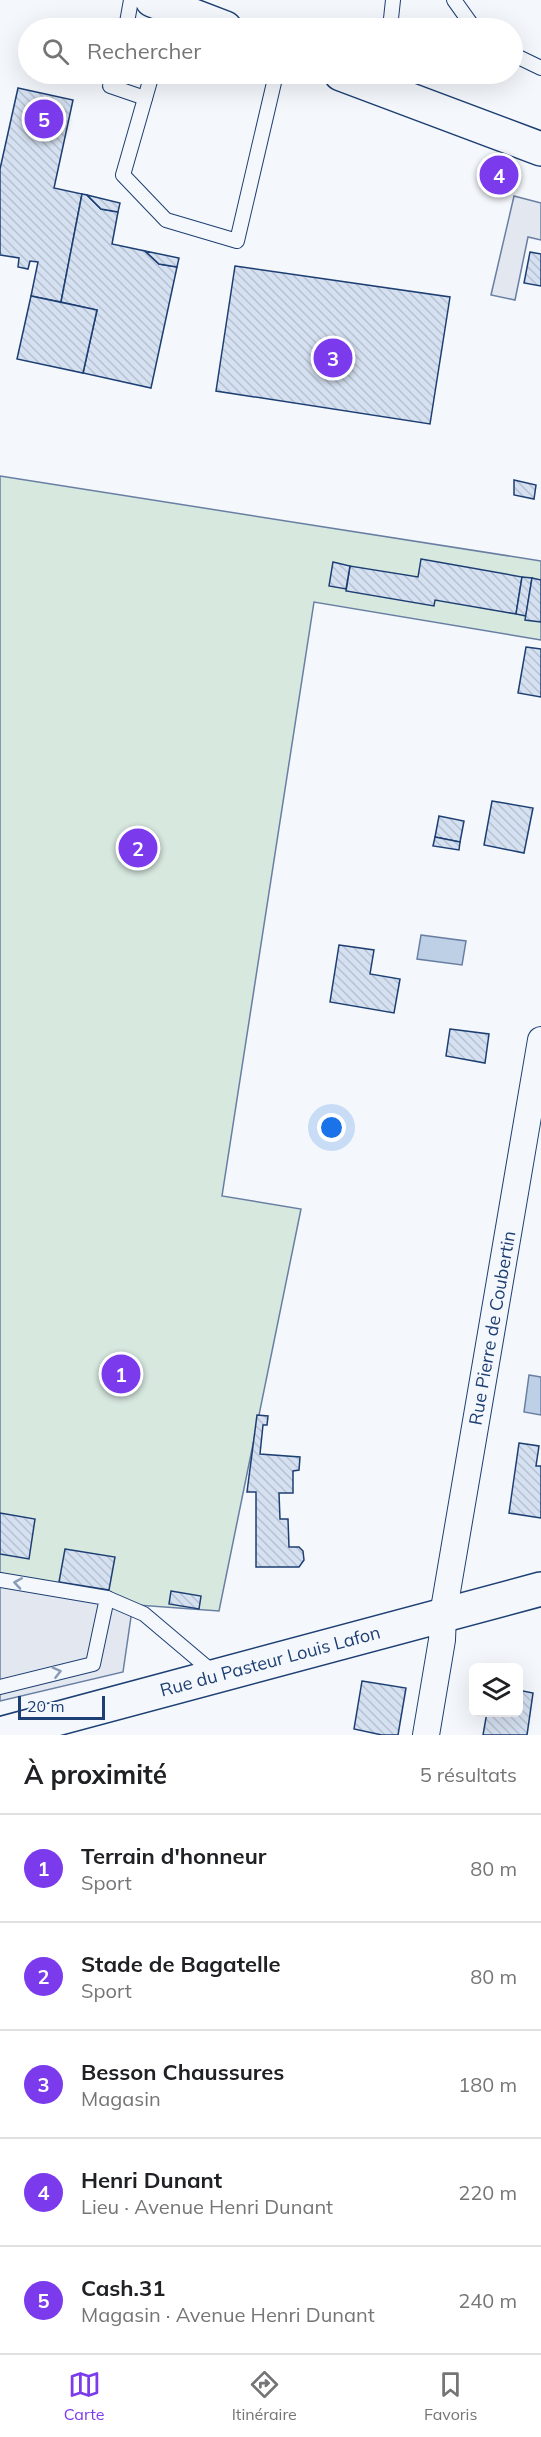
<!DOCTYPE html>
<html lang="fr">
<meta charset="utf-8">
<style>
:root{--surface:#fff;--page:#f2f2f2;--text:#202124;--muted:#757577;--line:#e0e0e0;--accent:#7c3aed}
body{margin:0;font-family:Mulish,sans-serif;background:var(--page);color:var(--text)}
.controls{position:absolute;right:18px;bottom:18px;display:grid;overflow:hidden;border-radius:9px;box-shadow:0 6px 24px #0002}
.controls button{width:54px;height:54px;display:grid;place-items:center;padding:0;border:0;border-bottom:2px solid var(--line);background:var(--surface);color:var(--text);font:30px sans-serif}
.scale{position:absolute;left:18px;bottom:15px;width:87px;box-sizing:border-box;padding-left:6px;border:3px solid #1d3f73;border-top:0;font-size:16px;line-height:21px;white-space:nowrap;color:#1d3f73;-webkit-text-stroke:4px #f4f7fb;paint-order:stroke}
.you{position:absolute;left:332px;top:1128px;width:21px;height:21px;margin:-15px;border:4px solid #fff;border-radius:50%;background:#1a73e8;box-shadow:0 0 0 9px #1a73e833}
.badge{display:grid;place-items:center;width:39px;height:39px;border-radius:50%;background:var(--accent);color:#fff;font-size:20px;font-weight:700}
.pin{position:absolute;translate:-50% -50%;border:3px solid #fff;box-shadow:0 2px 6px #0006}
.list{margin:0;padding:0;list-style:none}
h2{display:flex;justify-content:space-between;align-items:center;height:78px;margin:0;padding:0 24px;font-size:26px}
h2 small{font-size:20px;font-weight:400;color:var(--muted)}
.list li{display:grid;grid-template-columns:39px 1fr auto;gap:18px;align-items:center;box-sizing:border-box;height:108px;padding:0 24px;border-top:2px solid var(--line)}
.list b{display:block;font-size:22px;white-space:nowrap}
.list p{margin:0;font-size:20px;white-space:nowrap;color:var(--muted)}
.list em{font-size:20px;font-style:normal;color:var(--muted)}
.icon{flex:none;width:33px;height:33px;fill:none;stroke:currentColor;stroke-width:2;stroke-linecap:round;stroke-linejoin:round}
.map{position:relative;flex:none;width:541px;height:1735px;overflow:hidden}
.search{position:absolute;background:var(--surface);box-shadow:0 6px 24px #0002;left:18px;right:18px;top:18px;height:66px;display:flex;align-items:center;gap:15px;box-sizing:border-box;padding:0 21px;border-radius:33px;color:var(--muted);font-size:22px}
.sheet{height:618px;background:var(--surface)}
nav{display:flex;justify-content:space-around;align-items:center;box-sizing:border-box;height:84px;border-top:2px solid var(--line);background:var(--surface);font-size:16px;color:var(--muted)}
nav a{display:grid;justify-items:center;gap:3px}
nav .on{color:var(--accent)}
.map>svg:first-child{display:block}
</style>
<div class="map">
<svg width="541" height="1735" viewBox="0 0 541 1735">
<defs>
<pattern id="building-back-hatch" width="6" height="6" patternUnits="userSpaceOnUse" patternTransform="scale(1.5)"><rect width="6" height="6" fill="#d5e0f0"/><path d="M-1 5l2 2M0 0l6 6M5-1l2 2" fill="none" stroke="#b6c1d1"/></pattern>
</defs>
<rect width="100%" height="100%" fill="#f4f7fb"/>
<polygon fill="#d7e8df" stroke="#687fa3" stroke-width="1.5" points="0,476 541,561 541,640 314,602 222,1196 301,1209 219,1611 0,1595"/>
<g fill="#e3e8f0" stroke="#687fa3" stroke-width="1.5">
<polygon points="514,196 541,203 541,240 528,237 515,300 491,295"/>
<polygon points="0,1579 133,1603 123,1672 0,1701"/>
</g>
<g fill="#bed0e5" stroke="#687fa3" stroke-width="1.5">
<polygon points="421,935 466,941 462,965 417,959"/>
<polygon points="529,1375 541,1377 541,1415 524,1412"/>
</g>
<g fill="url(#building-back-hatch)" stroke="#1d3f73" stroke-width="1.5">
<polygon points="18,88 73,100 54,188 82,194 61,302 31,296 38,262 30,261 28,269 18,267 19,258 0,255 0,169"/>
<polygon points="494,168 507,171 503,181 493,180"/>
<polygon points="82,194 87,195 101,209 118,212 112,244 145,251 159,264 177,267 151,388 83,373 97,310 61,302"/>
<polygon points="87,195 120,203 118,212 101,209"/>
<polygon points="145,251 179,258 177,267 159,264"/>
<polygon points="530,252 541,254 541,286 524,283"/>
<polygon points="235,266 450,297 430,424 216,391"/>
<polygon points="31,296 97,310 83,373 17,359"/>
<polygon points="514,480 536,485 534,499 514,495"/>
<polygon points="421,559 522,577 516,614 435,600 434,606 346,591 350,566 418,577"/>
<polygon points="333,562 350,566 346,589 329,586"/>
<polygon points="522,577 532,578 526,616 516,614"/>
<polygon points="532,578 541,580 541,622 525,620"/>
<polygon points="526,647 541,649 541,697 518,693"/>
<polygon points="492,801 533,808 524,853 484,845"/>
<polygon points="439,816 464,821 460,842 435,837"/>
<polygon points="435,837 460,842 459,850 433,846"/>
<polygon points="339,945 374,950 370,974 400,979 394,1013 330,1002"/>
<polygon points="450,1029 489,1034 485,1063 446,1056"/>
<polygon points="257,1415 268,1416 267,1425 263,1425 260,1454 300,1457 299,1470 293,1471 293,1493 279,1493 280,1519 288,1519 289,1547 299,1547 303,1551 304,1560 299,1567 256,1567 256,1492 247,1492"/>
<polygon points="519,1443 539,1446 536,1466 541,1466 541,1518 509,1513"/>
<polygon points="0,1513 35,1519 29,1559 0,1554"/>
<polygon points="65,1549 115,1557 109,1590 59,1582"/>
<polygon points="171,1591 201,1596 199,1609 169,1604"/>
<polygon points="362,1681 406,1688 398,1735 382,1735 354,1729"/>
<polygon points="518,1690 533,1693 527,1735 483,1735 487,1712 518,1712"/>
</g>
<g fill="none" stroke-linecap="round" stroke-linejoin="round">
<defs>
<g id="service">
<polyline points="454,0 474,28"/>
<polyline points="126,28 131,0"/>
<polyline points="390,28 393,0"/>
<polyline points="512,54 541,68"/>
<polyline points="114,74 110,86 145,98"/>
<polyline points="152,74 123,175 166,220 237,241 276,74"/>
<polyline points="0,1580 107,1598 93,1664 0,1687"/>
<polyline points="107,1598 144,1614 215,1674"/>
</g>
<polyline id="minor" points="426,1735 442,1640 443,1615 541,1040"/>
<g id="secondary">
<polyline points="152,0 225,28"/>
<polyline points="341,74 541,149"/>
<polyline points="0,1734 541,1589"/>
</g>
</defs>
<use href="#service" stroke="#1d3f73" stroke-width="16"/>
<use href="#minor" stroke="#1d3f73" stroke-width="28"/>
<use href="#secondary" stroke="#1d3f73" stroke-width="36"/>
<use href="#service" stroke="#f4f7fb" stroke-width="14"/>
<use href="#minor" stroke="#f4f7fb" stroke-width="26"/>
<use href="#secondary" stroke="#f4f7fb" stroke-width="33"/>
</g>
<defs><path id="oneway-chevron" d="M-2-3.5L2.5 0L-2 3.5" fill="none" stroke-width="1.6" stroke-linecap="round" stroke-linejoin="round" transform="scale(1.5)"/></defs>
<g stroke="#889bb7">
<use href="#oneway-chevron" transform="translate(18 1583) rotate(-171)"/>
<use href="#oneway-chevron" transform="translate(57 1672) rotate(-14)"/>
</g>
<g text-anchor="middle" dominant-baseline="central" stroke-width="4.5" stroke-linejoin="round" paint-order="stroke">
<g font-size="18" fill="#1d3f73" stroke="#f4f7fb">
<text transform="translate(492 1328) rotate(-80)">Rue Pierre de Coubertin</text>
<text transform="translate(270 1661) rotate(-15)">Rue du Pasteur Louis Lafon</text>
</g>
</g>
</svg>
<div class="controls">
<button><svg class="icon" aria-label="layers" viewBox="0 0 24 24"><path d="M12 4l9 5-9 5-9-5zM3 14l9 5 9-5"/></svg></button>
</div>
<div class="scale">20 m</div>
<div class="you"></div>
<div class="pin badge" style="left:121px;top:1374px">1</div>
<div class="pin badge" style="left:138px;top:848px">2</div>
<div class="pin badge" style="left:333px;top:358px">3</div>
<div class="pin badge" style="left:499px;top:175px">4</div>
<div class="pin badge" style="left:44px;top:119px">5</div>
<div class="search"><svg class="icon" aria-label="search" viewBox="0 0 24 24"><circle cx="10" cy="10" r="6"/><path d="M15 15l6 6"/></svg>Rechercher</div>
</div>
<section class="sheet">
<h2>À proximité<small>5 résultats</small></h2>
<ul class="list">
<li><span class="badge">1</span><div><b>Terrain d'honneur</b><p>Sport</p></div><em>80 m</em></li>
<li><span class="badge">2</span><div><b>Stade de Bagatelle</b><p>Sport</p></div><em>80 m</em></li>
<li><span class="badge">3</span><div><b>Besson Chaussures</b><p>Magasin</p></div><em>180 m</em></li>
<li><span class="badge">4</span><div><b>Henri Dunant</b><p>Lieu · Avenue Henri Dunant</p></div><em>220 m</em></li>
<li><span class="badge">5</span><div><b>Cash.31</b><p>Magasin · Avenue Henri Dunant</p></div><em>240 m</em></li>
</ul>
</section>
<nav>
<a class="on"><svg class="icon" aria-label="map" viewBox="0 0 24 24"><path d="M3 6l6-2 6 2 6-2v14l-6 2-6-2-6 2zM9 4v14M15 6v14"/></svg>Carte</a>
<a><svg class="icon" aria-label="directions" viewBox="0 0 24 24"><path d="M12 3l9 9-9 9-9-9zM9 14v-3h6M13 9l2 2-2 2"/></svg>Itinéraire</a>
<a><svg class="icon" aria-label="saved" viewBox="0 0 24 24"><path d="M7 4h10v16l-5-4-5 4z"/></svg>Favoris</a>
</nav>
